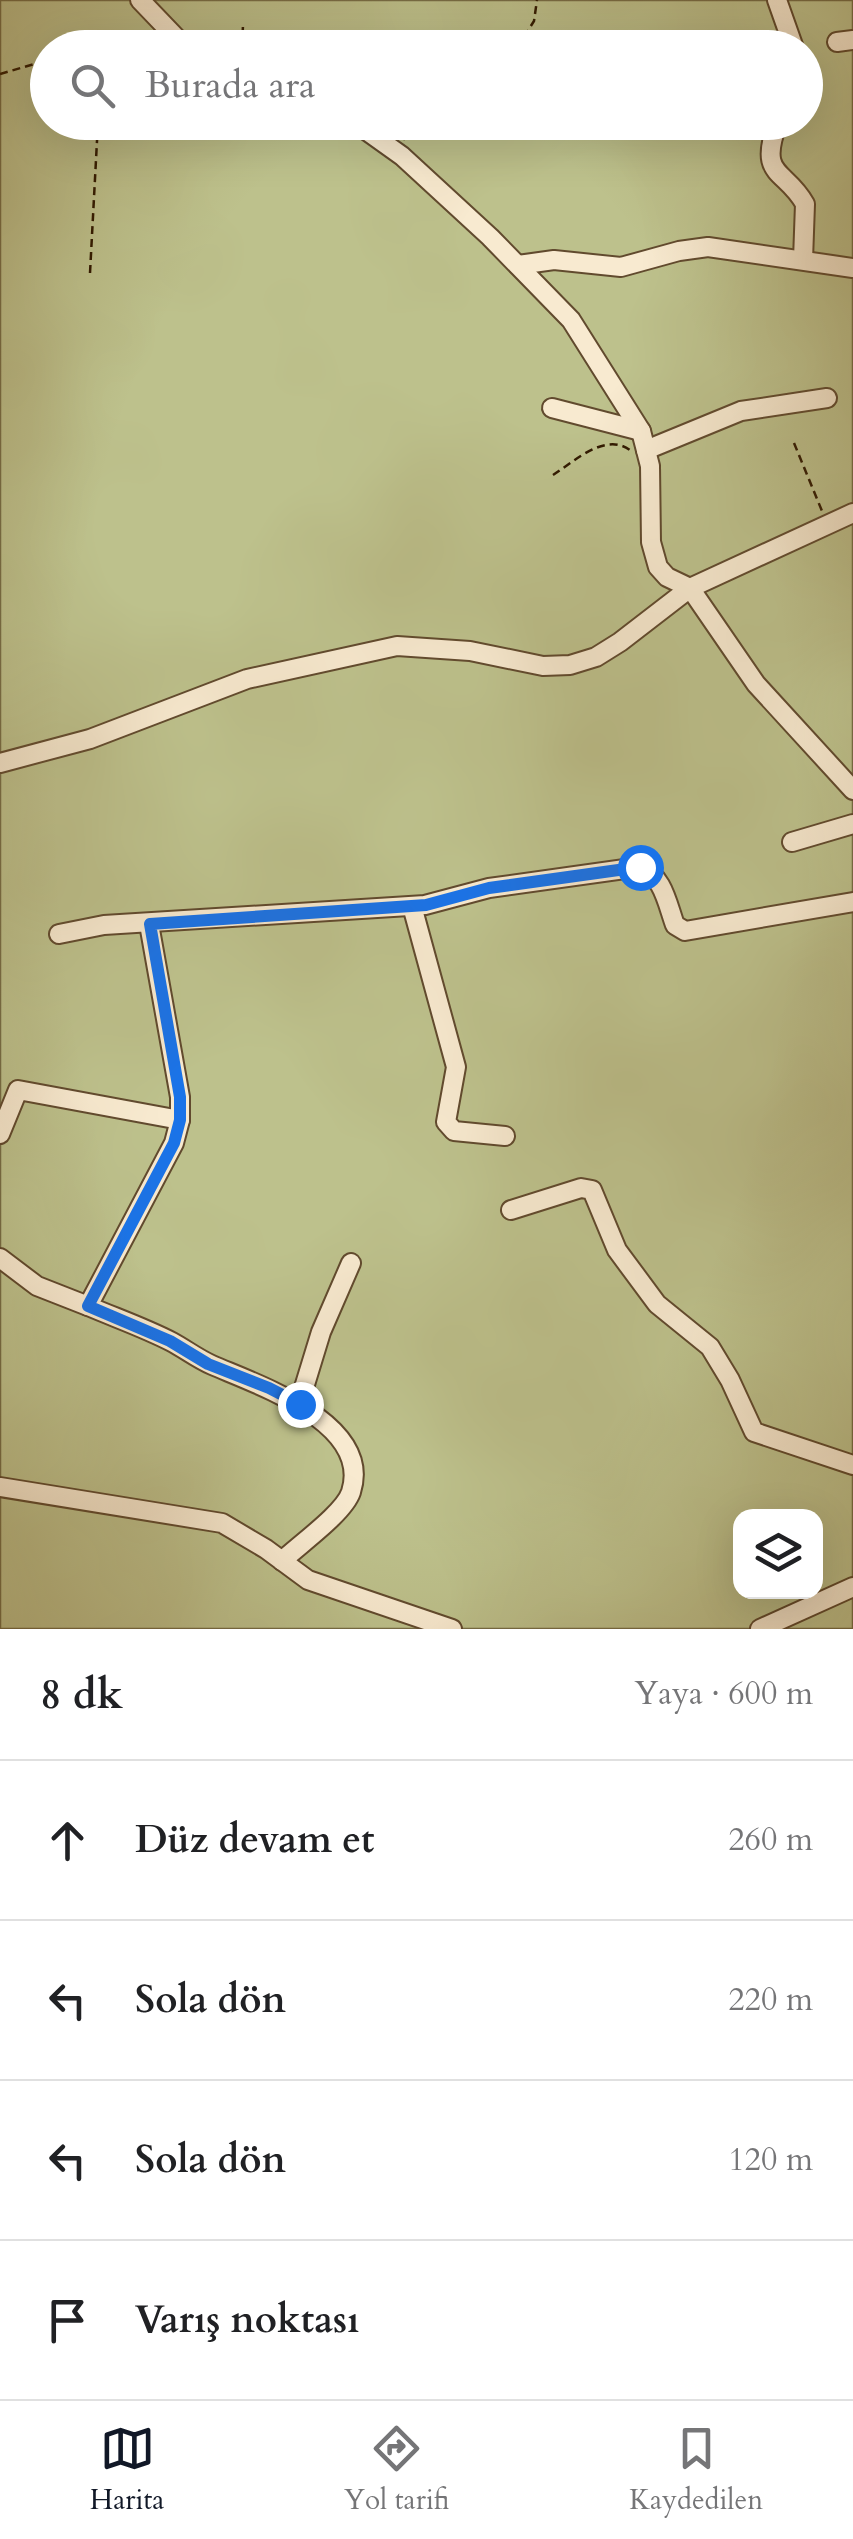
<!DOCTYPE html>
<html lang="tr">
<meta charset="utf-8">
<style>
:root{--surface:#fff;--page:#f6f6f6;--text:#202124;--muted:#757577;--line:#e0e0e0;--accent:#111827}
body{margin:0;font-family:Cardo,serif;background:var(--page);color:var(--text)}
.controls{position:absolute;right:30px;bottom:30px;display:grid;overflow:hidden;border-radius:20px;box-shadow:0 10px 40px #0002}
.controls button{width:90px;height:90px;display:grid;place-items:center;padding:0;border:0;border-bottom:2px solid var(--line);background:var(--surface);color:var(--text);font:50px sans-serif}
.stop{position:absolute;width:30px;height:30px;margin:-22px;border:8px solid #1a73e8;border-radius:50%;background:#fff}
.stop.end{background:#1a73e8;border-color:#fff;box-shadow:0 2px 10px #0008}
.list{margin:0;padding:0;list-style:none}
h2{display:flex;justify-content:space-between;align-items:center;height:130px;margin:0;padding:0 40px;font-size:42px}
h2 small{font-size:32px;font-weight:400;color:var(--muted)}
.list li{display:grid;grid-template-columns:65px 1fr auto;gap:30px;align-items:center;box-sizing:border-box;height:160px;padding:0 40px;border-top:2px solid var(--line)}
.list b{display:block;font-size:38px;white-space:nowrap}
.list em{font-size:32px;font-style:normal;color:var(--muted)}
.icon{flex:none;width:55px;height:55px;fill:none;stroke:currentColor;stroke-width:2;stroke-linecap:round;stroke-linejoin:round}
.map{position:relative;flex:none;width:853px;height:1629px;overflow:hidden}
.search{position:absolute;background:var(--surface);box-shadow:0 10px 40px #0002;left:30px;right:30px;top:30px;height:110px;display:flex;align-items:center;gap:25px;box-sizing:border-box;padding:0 35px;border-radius:55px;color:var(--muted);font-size:38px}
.sheet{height:770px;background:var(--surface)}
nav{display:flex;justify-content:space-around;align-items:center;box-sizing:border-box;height:140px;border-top:2px solid var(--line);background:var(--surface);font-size:28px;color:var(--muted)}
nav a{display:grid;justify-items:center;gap:5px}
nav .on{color:var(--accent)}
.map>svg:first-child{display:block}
</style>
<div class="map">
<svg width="853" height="1629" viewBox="0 0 853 1629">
<rect width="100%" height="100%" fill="#f5dfb6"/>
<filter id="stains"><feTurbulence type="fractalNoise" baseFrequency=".002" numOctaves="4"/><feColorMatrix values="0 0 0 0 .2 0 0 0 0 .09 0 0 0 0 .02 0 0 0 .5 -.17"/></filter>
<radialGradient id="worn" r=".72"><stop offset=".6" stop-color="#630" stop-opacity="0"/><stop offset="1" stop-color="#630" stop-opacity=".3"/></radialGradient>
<path fill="#bdc18c" stroke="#766d46" stroke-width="2.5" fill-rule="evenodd" d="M 0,0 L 853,0 L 853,1629 L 0,1629 ZM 48,48 L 806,48 L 806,122 L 48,122 ZM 740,1516 L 816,1516 L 816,1592 L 740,1592 Z"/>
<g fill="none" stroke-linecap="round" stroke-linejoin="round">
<defs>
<g id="minor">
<polyline points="140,0 186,48"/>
<polyline points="777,0 794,48"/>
<polyline points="837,42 853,40"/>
<polyline points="344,122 360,126 402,156 490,237 571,320 641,431 650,466 651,542 658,567 667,577 690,588 756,684 853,790"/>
<path d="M 778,122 C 757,178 785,168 805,204 L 803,260"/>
<polyline points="518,265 554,260 621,267 679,251 708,247 853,268"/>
<polyline points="552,408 641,431"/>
<polyline points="646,450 741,411 827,398"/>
<polyline points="0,763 90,739 247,679 397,646 470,651 543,666 570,665 596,657 620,642 690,588 853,513"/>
<polyline points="792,842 853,824"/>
<polyline points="412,906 456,1067 446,1122 454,1131 505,1136"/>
<path d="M 149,924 L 180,1097 L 180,1120 L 174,1143 L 88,1306 C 116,1318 145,1328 172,1342 C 185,1349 198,1359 212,1365 C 258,1385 373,1423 351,1492 C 344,1513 300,1544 282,1561"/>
<path d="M 59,934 L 104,925 L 425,905 L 489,888 L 639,867 C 663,875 667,903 675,925 L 685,931 L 853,902"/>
<polyline points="0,1134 18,1090 180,1120"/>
<polyline points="511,1210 581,1188 592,1190 617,1250 657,1304 710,1347 730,1380 754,1432 853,1465"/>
<polyline points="0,1258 37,1286 88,1306"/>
<polyline points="299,1404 321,1332 351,1263"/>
<polyline points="0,1487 222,1523 266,1549 308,1580 452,1629"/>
<polyline points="760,1629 853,1587"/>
</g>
</defs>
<use href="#minor" stroke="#614a2e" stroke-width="22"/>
<g stroke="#301900" stroke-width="2.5" stroke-dasharray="8 5" stroke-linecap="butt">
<polyline points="242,48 243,25"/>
<polyline points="517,48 534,21 537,0"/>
<polyline points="0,74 48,60"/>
<polyline points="398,122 405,140"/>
<polyline points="90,273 98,122"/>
<polyline points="794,443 822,511"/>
<path d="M 553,475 C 575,461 605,432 630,450"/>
</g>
<use href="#minor" stroke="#f8ead0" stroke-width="18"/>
</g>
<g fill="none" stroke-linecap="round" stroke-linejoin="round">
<polyline stroke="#1a73e8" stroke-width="12" points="300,1404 269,1388 208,1364 170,1341 88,1306 174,1143 180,1120 180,1097 150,924 426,905 489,888 640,867"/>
</g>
<rect width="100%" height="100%" filter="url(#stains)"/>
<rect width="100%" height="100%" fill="url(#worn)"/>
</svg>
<div class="controls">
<button><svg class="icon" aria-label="layers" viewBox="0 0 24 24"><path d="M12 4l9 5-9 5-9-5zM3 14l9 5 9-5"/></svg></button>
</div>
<div class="stop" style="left:640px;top:867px"></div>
<div class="stop end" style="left:300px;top:1404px"></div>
<div class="search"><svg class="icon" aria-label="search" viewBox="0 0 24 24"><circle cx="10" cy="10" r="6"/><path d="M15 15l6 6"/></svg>Burada ara</div>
</div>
<section class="sheet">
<h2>8 dk<small>Yaya · 600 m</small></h2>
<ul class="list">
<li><svg class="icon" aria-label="ahead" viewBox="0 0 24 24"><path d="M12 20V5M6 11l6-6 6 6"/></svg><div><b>Düz devam et</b></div><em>260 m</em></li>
<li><svg class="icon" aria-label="left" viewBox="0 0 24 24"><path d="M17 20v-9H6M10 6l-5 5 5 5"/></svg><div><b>Sola dön</b></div><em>220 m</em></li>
<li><svg class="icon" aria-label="left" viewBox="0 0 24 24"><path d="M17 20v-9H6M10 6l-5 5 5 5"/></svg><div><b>Sola dön</b></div><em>120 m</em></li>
<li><svg class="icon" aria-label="arrive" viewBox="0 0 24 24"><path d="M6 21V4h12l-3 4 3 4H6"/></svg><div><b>Varış noktası</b></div></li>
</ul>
</section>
<nav>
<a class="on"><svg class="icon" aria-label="map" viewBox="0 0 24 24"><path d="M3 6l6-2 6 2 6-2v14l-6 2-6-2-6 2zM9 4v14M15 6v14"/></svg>Harita</a>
<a><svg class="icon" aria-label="directions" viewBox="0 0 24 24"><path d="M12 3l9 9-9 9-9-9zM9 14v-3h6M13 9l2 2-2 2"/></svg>Yol tarifi</a>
<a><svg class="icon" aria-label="saved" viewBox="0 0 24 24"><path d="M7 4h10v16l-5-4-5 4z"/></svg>Kaydedilen</a>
</nav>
